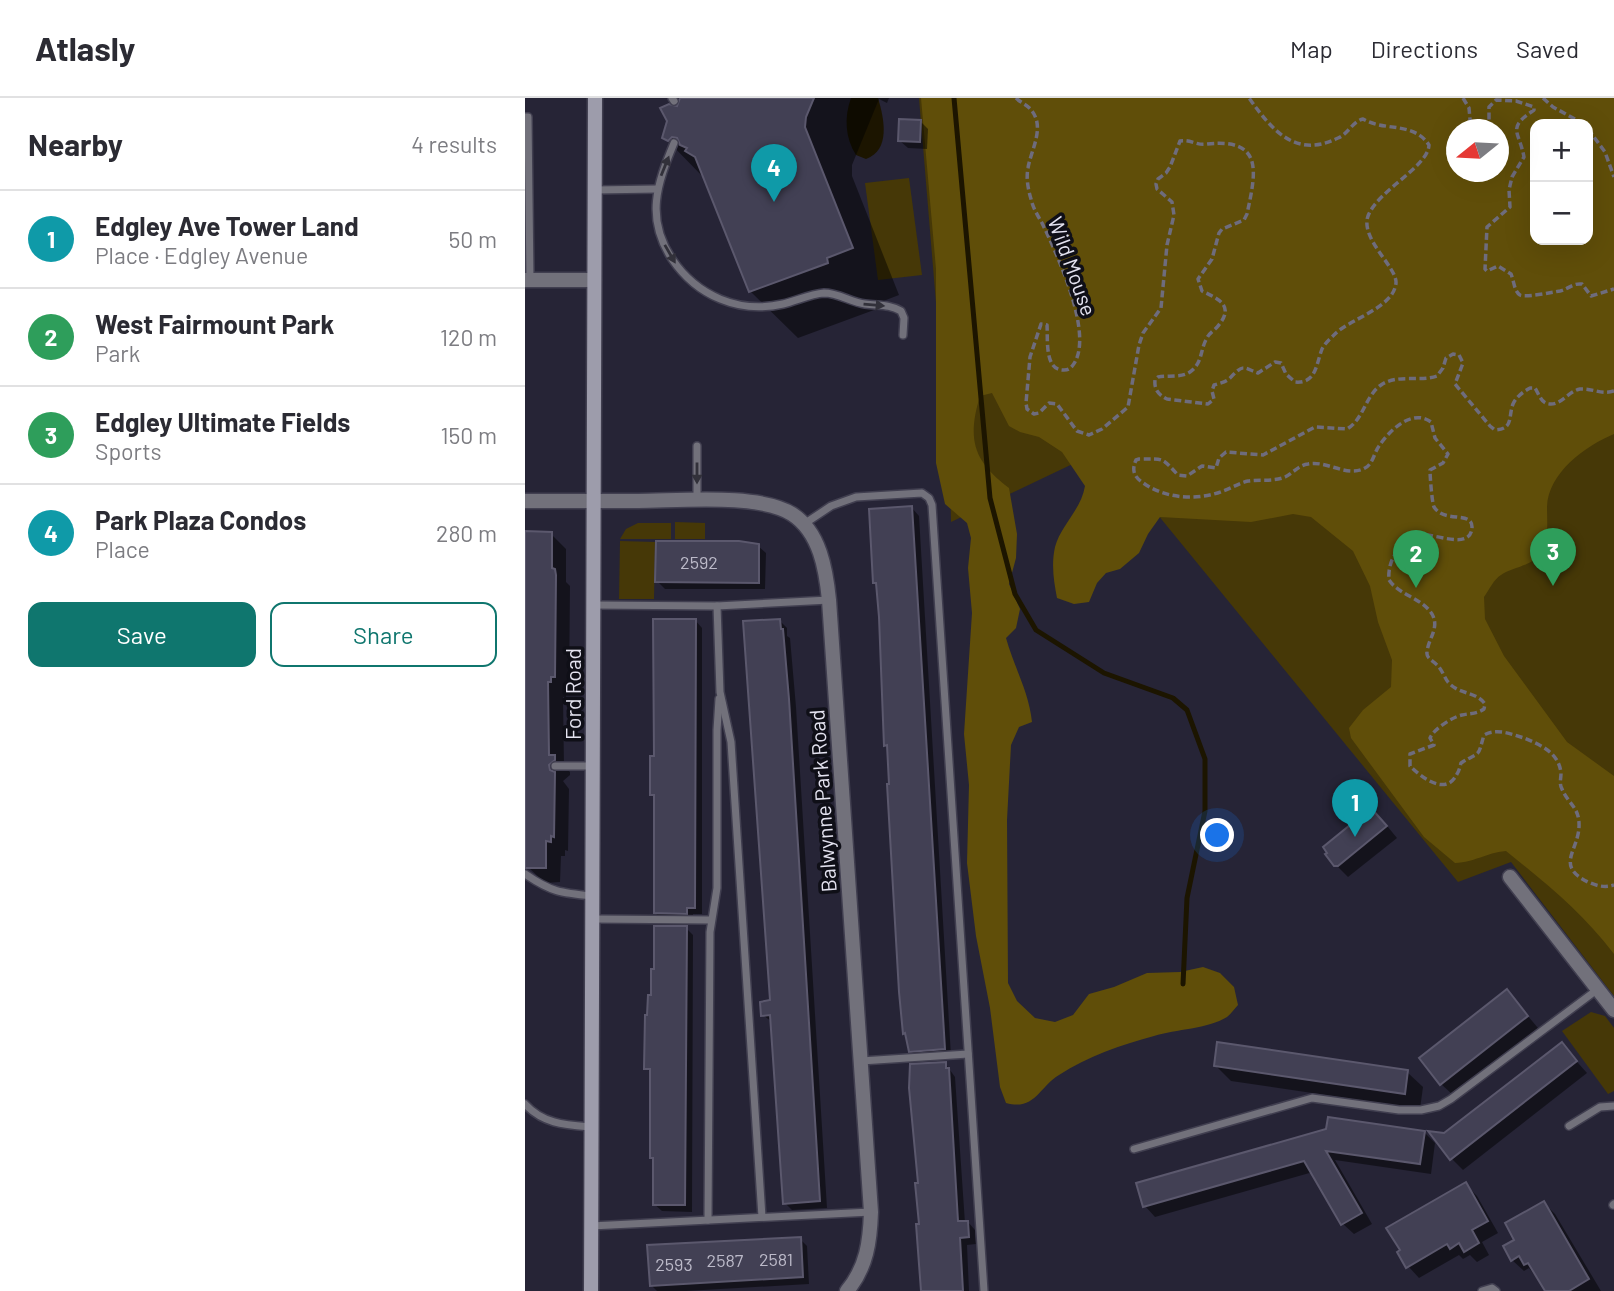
<!DOCTYPE html>
<meta charset="utf-8">
<style>
:root{--surface:#fff;--page:#f2f2f3;--text:#2b2b33;--muted:#7c7c81;--line:#e1e1e2;--accent:#0f766e}
body{margin:0;font-family:Barlow,sans-serif;background:var(--page);color:var(--text)}
.controls{position:absolute;right:21px;top:21px;display:grid;overflow:hidden;border-radius:14px;box-shadow:0 7px 28px #0002}
.controls button{width:63px;height:63px;display:grid;place-items:center;padding:0;border:0;border-bottom:2px solid var(--line);background:var(--surface);color:var(--text);font:35px sans-serif}
.compass{position:absolute;left:921px;top:21px;width:63px;height:63px;border-radius:50%;background:var(--surface);box-shadow:0 7px 28px #0002;rotate:252deg}
.you{position:absolute;left:693px;top:738px;width:24px;height:24px;margin:-18px;border:5px solid #fff;border-radius:50%;background:#1a73e8;box-shadow:0 0 0 10px #1a73e833}
.badge{display:grid;place-items:center;width:46px;height:46px;border-radius:50%;background:var(--accent);color:#fff;font-size:23px;font-weight:700}
.pin{position:absolute;translate:-50% -58px;filter:drop-shadow(0 2px 4px #0008)}
.pin::after{content:'';position:absolute;top:37px;width:24px;height:21px;background:inherit;clip-path:polygon(0 0,100% 0,50% 100%)}
.list{margin:0;padding:0;list-style:none}
h2{display:flex;justify-content:space-between;align-items:center;height:91px;margin:0;padding:0 28px;font-size:30px}
h2 small{font-size:23px;font-weight:400;color:var(--muted)}
.list li{display:grid;grid-template-columns:46px 1fr auto;gap:21px;align-items:center;box-sizing:border-box;height:98px;padding:0 28px;border-top:2px solid var(--line)}
.list b{display:block;font-size:26px;white-space:nowrap}
.list p{margin:0;font-size:23px;white-space:nowrap;color:var(--muted)}
.list em{font-size:23px;font-style:normal;color:var(--muted)}
.actions{display:flex;gap:14px;padding:21px 28px}
.actions a{flex:1;padding:16px 0;border:2px solid var(--accent);border-radius:14px;text-align:center;font-size:24px;color:var(--accent)}
.actions .main{background:var(--accent);color:#fff}
.map{position:relative;flex:none;width:1089px;height:1193px;overflow:hidden}
header{display:flex;align-items:center;gap:42px;box-sizing:border-box;height:98px;padding:0 35px;background:var(--surface);border-bottom:2px solid var(--line)}
header strong{font-size:33px}
nav{display:flex;gap:38px;margin-inline-start:auto;font-size:24px}
main{display:flex}
aside{flex:1;background:var(--surface)}
.map>svg:first-child{display:block}
</style>
<header>
<strong>Atlasly</strong>
<nav><a>Map</a><a>Directions</a><a>Saved</a></nav>
</header>
<main>
<aside>
<h2>Nearby<small>4 results</small></h2>
<ul class="list">
<li><span class="badge" style="background:#0f9aa8">1</span><div><b>Edgley Ave Tower Land</b><p>Place · Edgley Avenue</p></div><em>50 m</em></li>
<li><span class="badge" style="background:#2e9e5b">2</span><div><b>West Fairmount Park</b><p>Park</p></div><em>120 m</em></li>
<li><span class="badge" style="background:#2e9e5b">3</span><div><b>Edgley Ultimate Fields</b><p>Sports</p></div><em>150 m</em></li>
<li><span class="badge" style="background:#0f9aa8">4</span><div><b>Park Plaza Condos</b><p>Place</p></div><em>280 m</em></li>
</ul>
<div class="actions"><a class="main">Save</a><a>Share</a></div>
</aside>
<div class="map">
<svg width="1089" height="1193" viewBox="0 0 1089 1193">
<rect width="100%" height="100%" fill="#262436"/>
<g fill="#463807" fill-rule="evenodd">
<path d="M 394,0 L 1089,0 L 1089,898 L 986,764 L 933,784 L 579,351 L 426,424 L 425,374 ZM 1010,26 L 1063,26 L 1063,142 L 1010,142 ZM 932,32 L 974,32 L 974,74 L 932,74 Z"/>
<polygon points="384,80 397,177 353,182 340,85"/>
<polygon points="150,424 180,425 180,441 150,441"/>
<polygon points="113,425 146,425 146,441 95,441 101,431"/>
<polygon points="95,443 130,444 129,501 94,501"/>
<polygon points="1066,914 1080,918 1089,930 1089,993 1083,996 1037,933"/>
</g>
<path fill="#604e09" fill-rule="evenodd" d="M 396,0 L 1089,0 L 1089,336 C 1060,348 1023,375 1022,409 C 1022,423 1024,440 1017,453 C 1009,468 988,469 976,477 C 969,481 964,492 959,499 L 960,521 L 979,558 L 1042,644 L 1089,678 L 1089,856 C 1057,814 1022,786 981,753 C 960,755 951,764 930,765 L 899,739 L 826,640 L 824,630 L 838,612 L 866,589 L 867,562 L 853,524 L 845,488 L 828,453 L 786,419 L 768,416 L 726,424 L 635,419 L 623,436 L 614,455 L 595,471 L 581,475 L 572,485 L 564,504 L 549,506 L 532,500 C 529,484 526,467 530,449 C 536,427 556,412 560,388 L 537,354 L 514,339 L 495,334 L 484,328 L 467,295 L 455,298 C 442,341 448,363 484,390 L 492,436 L 491,460 L 484,486 L 495,511 L 491,530 L 481,540 C 489,569 504,594 507,624 L 494,629 L 486,647 L 482,722 L 483,885 L 492,903 L 510,920 L 530,924 L 548,917 L 564,896 L 589,889 L 622,875 L 655,874 L 678,869 L 695,875 L 709,889 L 713,907 C 710,910 706,916 702,919 C 683,931 651,931 629,938 C 596,947 563,958 534,977 C 514,989 510,1013 481,1005 L 475,989 L 465,910 L 451,838 L 442,765 L 444,687 L 439,636 L 447,515 L 443,470 L 446,440 L 442,425 L 420,406 L 411,365 L 411,171 ZM 1010,26 L 1063,26 L 1063,142 L 1010,142 ZM 932,32 L 974,32 L 974,74 L 932,74 Z"/>
<path fill="#1c1500" d="M 326,0 L 353,0 C 359,20 366,52 341,61 L 331,57 C 320,40 319,19 326,0 Z"/>
<g fill="#0007">
<polygon points="158,0 364,0 362,5 354,1 327,67 327,78 374,197 348,207 349,212 273,240 225,193 181,82 139,39"/>
<polygon points="396,24 403,31 402,51 383,50 375,43"/>
<polygon points="387,410 394,418 426,958 393,960 386,953 363,650 360,647 353,487 350,484"/>
<polygon points="0,435 26,436 41,451 41,484 45,488 44,593 41,593 41,599 38,599 39,668 45,674 45,677 38,683 44,691 43,753 40,752 40,758 36,758 35,784 20,785 4,770 0,770"/>
<polygon points="233,448 241,455 240,491 140,491 132,483"/>
<polygon points="170,522 177,530 177,816 168,816 168,822 138,822 130,815 131,700 127,696 131,659"/>
<polygon points="254,522 262,530 262,538 265,540 271,609 302,1110 267,1112 260,1105 247,924 238,917 246,903"/>
<polygon points="858,723 872,740 823,779 811,767"/>
<polygon points="161,830 168,837 167,1114 137,1113 129,1106 130,1063 127,1059 127,975 121,970"/>
<polygon points="982,893 1013,930 928,997 916,986"/>
<polygon points="1036,946 1062,975 938,1072 927,1061 920,1037"/>
<polygon points="420,965 430,979 440,1125 443,1124 450,1132 451,1146 442,1147 444,1193 399,1193 395,1086"/>
<polygon points="691,968 882,974 898,989 895,1011 706,983"/>
<polygon points="899,1034 910,1045 906,1076 810,1062 847,1126 829,1136 818,1126 788,1074 630,1119 620,1108 614,1086"/>
<polygon points="941,1087 952,1098 973,1135 957,1144 964,1157 952,1164 945,1157 938,1161 934,1157 894,1180 883,1168"/>
<polygon points="1019,1105 1030,1116 1076,1193 1022,1193 1004,1170 999,1173 987,1162 992,1142"/>
<polygon points="275,1141 282,1148 284,1186 161,1193 132,1193 126,1187"/>
</g>
<g fill="none" stroke-linecap="round" stroke-linejoin="round">
<polyline stroke="#1c1500" stroke-width="5" points="429,0 465,400 490,496 511,532 579,575 648,600 662,612 680,661 680,713 662,800 658,886"/>
</g>
<g fill="#424054" stroke="#5b586d" stroke-width="2">
<polygon points="155,0 289,0 281,19 280,29 328,150 302,160 303,165 224,194 170,59 160,53 162,50 155,47 152,40 147,39 143,43 137,40 142,23 135,10 144,6 152,8"/>
<polygon points="374,21 396,22 395,44 373,43"/>
<polygon points="387,408 420,951 384,954 380,935 378,936 374,894 362,686 364,686 362,647 359,648 354,519 351,485 348,485 344,411"/>
<polygon points="0,433 27,434 27,470 30,471 31,477 30,579 26,579 26,584 23,584 24,657 30,657 30,662 24,667 25,672 30,674 29,739 26,738 26,744 21,743 21,770 0,770"/>
<polygon points="131,443 214,443 234,446 234,485 130,484"/>
<polygon points="128,521 171,521 170,810 162,810 162,816 129,815 129,697 125,697 125,658 129,658"/>
<polygon points="255,521 256,531 258,531 264,601 295,1103 258,1106 245,917 236,918 235,904 245,902 218,523"/>
<polygon points="846,710 862,728 813,768 809,768 800,756 802,755 798,749"/>
<polygon points="129,828 162,828 160,1107 128,1107 128,1060 125,1060 125,971 119,971 120,917 122,917 123,897 126,897 126,871 129,871"/>
<polygon points="982,891 1003,918 915,987 894,960"/>
<polygon points="692,944 883,972 880,996 689,968"/>
<polygon points="1037,944 1052,963 925,1062 903,1033 919,1035"/>
<polygon points="421,964 421,970 424,970 433,1123 443,1123 444,1139 435,1140 438,1193 396,1193 391,1126 394,1126 390,1085 393,1085 384,990 385,966"/>
<polygon points="803,1019 900,1033 895,1066 801,1053 837,1115 816,1127 779,1063 618,1109 611,1085 801,1031"/>
<polygon points="941,1084 963,1123 947,1132 954,1145 939,1154 934,1145 925,1151 922,1146 881,1170 872,1154 875,1152 861,1130"/>
<polygon points="1019,1103 1064,1181 1044,1193 1020,1193 1003,1165 999,1167 994,1158 986,1163 978,1148 989,1142 980,1125"/>
<polygon points="276,1139 278,1179 125,1188 122,1147"/>
</g>
<g fill="none" stroke-linecap="round" stroke-linejoin="round">
<defs>
<g id="service">
<polyline points="147,0 149,3"/>
<polyline points="0,19 3,19 5,182"/>
<path d="M 149,45 C 132,86 120,120 147,161 C 172,198 214,216 258,206 C 271,203 285,196 299,195 C 313,195 326,204 340,206 C 353,208 364,206 376,213 L 379,220 L 378,237"/>
<polyline points="70,92 132,91"/>
<polyline points="172,348 172,402"/>
<polyline points="279,426 306,408 331,399 397,395 404,400 407,407 459,1193"/>
<polyline points="68,507 192,508 304,502"/>
<polyline points="192,508 195,594 206,644 237,1119"/>
<polyline points="30,668 67,668"/>
<path d="M 0,776 C 26,794 36,795 67,798"/>
<polyline points="68,821 186,822"/>
<polyline points="336,963 443,956"/>
<path d="M 0,1006 C 18,1026 41,1027 66,1029"/>
<polyline points="1044,1028 1075,1009 1089,1008"/>
<polyline points="609,1051 787,1000 874,1012 896,1012 914,1008 926,1001 1073,891"/>
<polyline points="1088,1107 1089,1106"/>
<polyline points="183,1122 185,834 192,790 192,632 194,601"/>
<polyline points="66,1128 346,1114"/>
<polyline points="957,1193 967,1190 971,1193"/>
</g>
<g id="minor">
<polyline points="0,182 69,182"/>
<path d="M 0,403 C 38,403 75,403 113,403 C 153,403 234,395 267,416 C 295,434 301,472 304,502 L 346,1114 C 345,1143 342,1169 322,1193"/>
<polyline points="985,779 1089,912"/>
</g>
<polyline id="secondary" points="66,1193 70,0"/>
</defs>
<use href="#service" stroke="#413f50" stroke-width="10"/>
<use href="#minor" stroke="#413f50" stroke-width="17"/>
<use href="#secondary" stroke="#413f50" stroke-width="17"/>
<g stroke="#6e6c7d" stroke-width="3.5" stroke-dasharray="7 3.5" stroke-linecap="butt">
<path d="M 491,0 C 496,5 503,7 507,13 C 520,30 506,52 503,70 C 501,80 503,91 506,101 C 508,110 513,118 517,125 C 532,156 570,238 548,267 C 545,271 543,272 539,272 C 519,273 523,240 522,227 L 516,226 L 505,259 L 501,305 L 502,311 L 509,316 L 514,315 L 524,305 L 532,306 L 552,333 L 564,337 L 577,331 L 603,309 L 614,247 L 618,235 L 636,210 L 642,147 L 649,117 L 647,104 L 632,91 L 631,86 L 633,81 L 641,75 L 645,69 L 655,43 C 665,41 672,48 682,46 C 739,40 731,74 722,116 L 719,122 L 697,131 L 694,135 L 687,161 L 673,181 L 677,193 C 694,201 710,208 693,228 C 690,232 684,235 682,240 C 675,251 678,265 665,274 C 656,280 643,277 633,279 L 630,282 C 629,292 634,297 642,301 L 683,306 L 689,301 L 687,293 L 689,287 C 695,285 702,284 706,279 C 719,266 717,269 733,275 L 750,264 L 756,265 L 761,276 L 770,284 C 791,286 791,267 797,251 C 800,245 806,240 811,235 C 826,221 869,209 871,185 C 872,169 835,141 843,118 C 853,92 903,69 904,47 C 888,23 860,34 838,21 C 828,23 823,36 813,40 C 770,61 747,32 724,0"/>
<polyline points="938,0 944,10 946,32"/>
<polyline points="1018,0 1028,9 1059,26"/>
<polyline points="1063,31 1080,54 1089,79"/>
<path d="M 964,32 L 964,9 L 971,2 L 991,3 L 1009,9 L 1009,12 C 981,31 994,32 999,59 L 987,79 L 984,92 L 985,109 L 962,129 L 960,171 L 962,173 L 973,168 L 986,176 C 989,183 989,193 995,197 C 1000,200 1028,194 1035,193 C 1044,191 1047,185 1057,186 L 1066,198 L 1089,191"/>
<path d="M 1089,293 C 1076,297 1067,290 1055,291 C 1044,293 1036,307 1025,306 C 1016,306 1014,296 1010,290 L 1005,290 C 998,294 991,299 988,306 C 983,319 989,331 970,332 L 965,328 L 930,286 L 938,265 L 934,257 L 928,256 L 921,260 L 918,270 L 912,278 C 895,284 871,276 856,287 C 840,298 839,321 822,331 L 790,329 L 738,357 L 701,354 L 694,360 L 691,370 L 677,368 L 662,378 L 653,377 C 636,359 640,361 614,361 L 611,362 C 607,371 608,378 617,384 C 639,401 673,403 698,393 C 707,390 714,385 723,383 C 735,381 748,384 760,379 C 768,375 774,367 783,366 C 802,362 822,380 840,370 C 848,366 849,355 854,348 C 864,333 887,310 906,324 L 910,340 L 923,356 L 918,365 L 905,372 C 905,378 907,405 909,409 C 920,426 948,412 947,430 C 945,455 901,431 889,437 C 883,439 879,448 874,452 C 866,459 863,472 864,482 C 874,497 897,500 907,516 C 915,530 903,541 902,554 C 901,560 907,562 911,566 C 917,571 919,579 923,584 C 934,597 951,593 960,606 L 959,611 C 952,616 946,615 937,617 C 927,619 908,632 905,640 L 909,647 L 885,656 L 885,668 C 896,679 921,699 932,676 C 934,673 935,669 936,665 C 957,652 952,661 959,637 C 972,630 986,636 999,640 C 1016,647 1034,655 1036,675 C 1036,681 1034,686 1037,691 C 1043,706 1055,709 1054,729 C 1053,753 1030,768 1063,784 C 1072,788 1080,790 1089,787"/>
</g>
<use href="#service" stroke="#72717b" stroke-width="7"/>
<use href="#minor" stroke="#72717b" stroke-width="14"/>
<use href="#secondary" stroke="#9d9cab" stroke-width="14"/>
</g>
<defs><path id="oneway-solid" d="M-6-.8H1V-3.2L6.5 0L1 3.2V.8H-6Z" transform="scale(1.75)"/></defs>
<g fill="#32313a">
<use href="#oneway-solid" transform="translate(140 68) rotate(-68)"/>
<use href="#oneway-solid" transform="translate(145 156) rotate(60)"/>
<use href="#oneway-solid" transform="translate(349 207) rotate(5)"/>
<use href="#oneway-solid" transform="translate(172 375) rotate(90)"/>
</g>
<g text-anchor="middle" dominant-baseline="central" stroke-width="7" stroke-linejoin="round" paint-order="stroke">
<g font-size="18" fill="#bcbac9">
<text x="174" y="464">2592</text>
<text x="251" y="1161">2581</text>
<text x="200" y="1162">2587</text>
<text x="149" y="1166">2593</text>
</g>
<g font-size="21" fill="#e4e3f0" stroke="#0f0f17">
<text transform="translate(548 168) rotate(70)">Wild Mouse</text>
<text transform="translate(47 596) rotate(-90)">Ford Road</text>
<text transform="translate(297 703) rotate(-94)">Balwynne Park Road</text>
</g>
</g>
</svg>
<div class="controls">
<button>+</button>
<button>−</button>
</div>
<svg class="compass" viewBox="-18 -18 36 36"><path d="M0-13l5 13h-10z" fill="#e53935"/><path d="M0 13l5-13h-10z" fill="#7c7c81"/></svg>
<div class="you"></div>
<div class="pin badge" style="left:830px;top:739px;background:#0f9aa8">1</div>
<div class="pin badge" style="left:891px;top:490px;background:#2e9e5b">2</div>
<div class="pin badge" style="left:1028px;top:488px;background:#2e9e5b">3</div>
<div class="pin badge" style="left:249px;top:104px;background:#0f9aa8">4</div>
</div>
</main>
